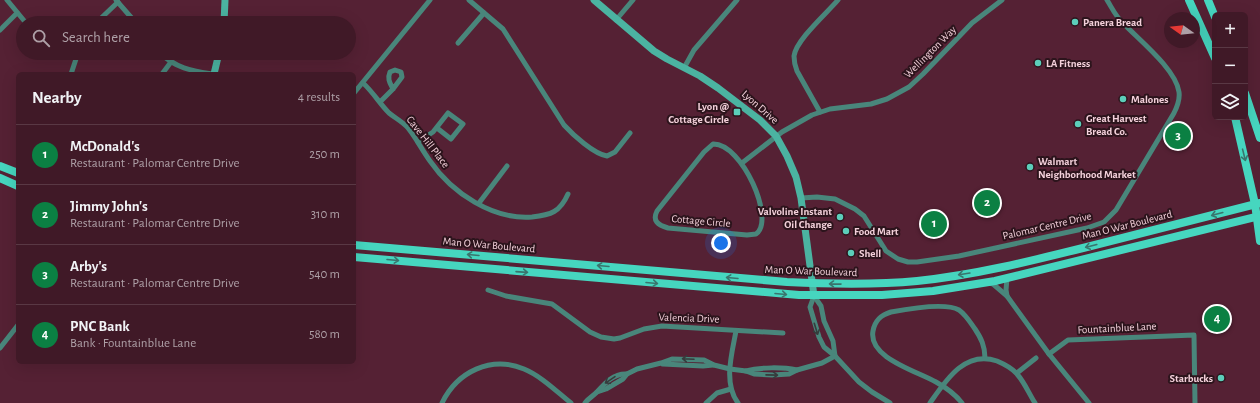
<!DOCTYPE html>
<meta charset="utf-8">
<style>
:root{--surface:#401927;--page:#4b2633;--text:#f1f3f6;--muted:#aea0a7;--line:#593844;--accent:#0b8043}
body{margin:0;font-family:"Alegreya Sans",sans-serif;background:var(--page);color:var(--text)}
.controls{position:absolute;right:12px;top:12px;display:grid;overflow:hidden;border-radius:6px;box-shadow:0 4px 16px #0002}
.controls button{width:36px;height:36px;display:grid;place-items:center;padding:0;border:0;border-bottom:1px solid var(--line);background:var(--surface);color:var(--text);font:20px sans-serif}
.compass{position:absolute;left:1164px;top:12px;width:36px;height:36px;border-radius:50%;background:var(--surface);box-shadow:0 4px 16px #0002;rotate:285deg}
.you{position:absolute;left:721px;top:243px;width:14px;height:14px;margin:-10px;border:3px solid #fff;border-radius:50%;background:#1a73e8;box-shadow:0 0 0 6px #1a73e833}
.badge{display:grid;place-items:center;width:26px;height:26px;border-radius:50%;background:var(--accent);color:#fff;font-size:13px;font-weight:700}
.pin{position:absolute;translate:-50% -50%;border:2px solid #fff;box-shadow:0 1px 4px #0006}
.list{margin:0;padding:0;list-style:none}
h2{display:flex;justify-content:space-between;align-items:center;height:52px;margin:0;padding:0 16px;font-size:17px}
h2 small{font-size:13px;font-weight:400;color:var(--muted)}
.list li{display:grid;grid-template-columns:26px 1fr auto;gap:12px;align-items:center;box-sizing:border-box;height:60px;padding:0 16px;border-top:1px solid var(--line)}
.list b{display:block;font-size:15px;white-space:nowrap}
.list p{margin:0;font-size:13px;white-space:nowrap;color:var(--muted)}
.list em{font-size:13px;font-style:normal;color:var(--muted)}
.icon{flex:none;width:22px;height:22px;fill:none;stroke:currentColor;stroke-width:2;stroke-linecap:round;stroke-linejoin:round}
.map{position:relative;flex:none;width:1260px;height:403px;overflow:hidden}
.search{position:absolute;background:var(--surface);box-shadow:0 4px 16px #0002;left:16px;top:16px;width:340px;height:44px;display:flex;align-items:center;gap:10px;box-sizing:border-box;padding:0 14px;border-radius:22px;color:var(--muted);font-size:15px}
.panel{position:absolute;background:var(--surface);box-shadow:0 4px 16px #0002;left:16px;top:72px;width:340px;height:292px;border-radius:6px}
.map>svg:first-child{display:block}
</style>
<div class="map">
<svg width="1260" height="403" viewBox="0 0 1260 403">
<rect width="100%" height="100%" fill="#552134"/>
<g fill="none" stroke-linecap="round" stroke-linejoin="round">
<g stroke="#49867b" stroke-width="5">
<polyline points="7,0 26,23"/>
<polyline points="116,0 136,23"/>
<path d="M 469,0 L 503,29 L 564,125 C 573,135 594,154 607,156 L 615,152 L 630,133"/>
<polyline points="616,20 633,0"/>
<polyline points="96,23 118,2"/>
<polyline points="0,30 17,13"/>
<polyline points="458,43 484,13"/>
<polyline points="65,53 76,58"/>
<path d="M 161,53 C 174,68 194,71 212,74"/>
<polyline points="684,68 694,50 737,0"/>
<polyline points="71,74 78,53"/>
<polyline points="162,74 171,62"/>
<path d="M 363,83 C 373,92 380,104 389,113 C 395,118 403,122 408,128 C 416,138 422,150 430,161 C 452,193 493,220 532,217 C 551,215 560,212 568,194"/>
<polyline points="354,93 430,0"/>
<path d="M 380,102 L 393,89 L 402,77 L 401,72 L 395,70 L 390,72 C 387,79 390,83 393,89"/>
<path d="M 820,112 L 797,71 C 795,66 794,62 794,56 C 796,40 827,13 838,0"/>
<polyline points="418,142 433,132 448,113 463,124 451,139 437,128"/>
<path d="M 713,144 C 742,143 776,220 756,234 L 747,235 L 668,228 C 658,225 652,221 657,211 L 704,152 Z"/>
<polyline points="742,163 782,132 812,115 830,109 871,104 887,99 909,87 923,74 972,23 1002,0"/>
<path d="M 801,198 L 817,197 L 835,199 L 855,209 L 864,216 L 886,251 L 898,259 L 908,262 L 917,262 L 959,256 L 1087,228 L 1104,222 L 1116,210 L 1174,113 C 1177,107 1180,99 1179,92 C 1176,69 1138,39 1123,23 C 1116,17 1112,8 1107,0"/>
<polyline points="479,203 507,166"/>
<polyline points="989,283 993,284 1007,296 1049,354 1068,340 1194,335 1195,403"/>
<polyline points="488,290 506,296 552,304 590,332 601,337 614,339 620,338 644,329 662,326 783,333"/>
<polyline points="814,296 810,307 819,337 824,347 835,356 859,382 872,392 890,403"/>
<polyline points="814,296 821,306 824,321 833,341 835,356"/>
<polyline points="1007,296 1006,290 1007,278"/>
<path d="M 736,331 C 732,353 723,383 738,403"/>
<polyline points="0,348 18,325"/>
<polyline points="1049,354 1089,403"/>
<polyline points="663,364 703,366 713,365"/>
<path d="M 746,371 C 760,367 783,367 797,370"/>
<polyline points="1017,373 1036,358"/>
<polyline points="597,392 606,389 623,379 627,374 637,369 661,363 672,359 704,360 714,365 730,369 746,371 754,374 773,375 789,374 797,370 822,363 835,356"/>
<path d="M 442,403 C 457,372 491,355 524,369 C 541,376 556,391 571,403"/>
<path d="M 585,403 C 588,399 593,396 597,392 C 605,383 614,373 627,374"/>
<polyline points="706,403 717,393 731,389"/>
<path d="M 930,403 C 946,380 965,350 997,361 C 1004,364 1012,368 1017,374 C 1025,383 1029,394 1035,403"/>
<path d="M 962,403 C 955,394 945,387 936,382 C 917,371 868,358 873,331 C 875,320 881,315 891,312 C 907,309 945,302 959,310 C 966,315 970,322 975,329 C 981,338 985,346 985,358"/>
</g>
<g stroke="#4bb3a1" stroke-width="7">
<polyline points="594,0 654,51 667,59 700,76 718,88 760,120 776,136 787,156 796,177 801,198 814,296"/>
<polyline points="224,23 225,0"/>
<polyline points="214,74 219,53"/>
</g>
<g stroke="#46d6bf" stroke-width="8">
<polyline points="1189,0 1215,58"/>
<polyline points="1208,0 1215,17"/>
<polyline points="1245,93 1260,138"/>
<polyline points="1235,117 1255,204 1260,241"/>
<polyline points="0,166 18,173"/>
<polyline points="0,178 18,186"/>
<path d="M 354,245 L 787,282 C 830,284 874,285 917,281 C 975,275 1031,261 1087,247 C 1144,232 1202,218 1260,203"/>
<polyline points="354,257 799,295 882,295 933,291 995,281 1260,216"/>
</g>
</g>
<defs><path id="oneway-shaft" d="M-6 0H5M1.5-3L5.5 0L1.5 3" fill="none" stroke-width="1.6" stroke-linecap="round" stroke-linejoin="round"/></defs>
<g stroke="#39756e">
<use href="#oneway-shaft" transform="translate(1244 155) rotate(76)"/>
<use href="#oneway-shaft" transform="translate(1217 214) rotate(165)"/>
<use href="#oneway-shaft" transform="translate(1091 246) rotate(166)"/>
<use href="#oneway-shaft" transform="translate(473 255) rotate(-175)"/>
<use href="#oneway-shaft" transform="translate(393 260) rotate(5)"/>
<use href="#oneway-shaft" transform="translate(603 266) rotate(-175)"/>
<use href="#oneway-shaft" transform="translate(522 272) rotate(4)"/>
<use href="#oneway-shaft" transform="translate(964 274) rotate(171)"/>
<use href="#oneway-shaft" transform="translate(732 278) rotate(-175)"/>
<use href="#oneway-shaft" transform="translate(652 283) rotate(5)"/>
<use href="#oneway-shaft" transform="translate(835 284) rotate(-179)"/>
<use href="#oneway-shaft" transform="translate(781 294) rotate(5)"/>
</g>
<g stroke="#363c3d">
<use href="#oneway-shaft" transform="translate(816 329) rotate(73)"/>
<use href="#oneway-shaft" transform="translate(688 359) rotate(-177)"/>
<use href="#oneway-shaft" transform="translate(772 375) rotate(1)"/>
<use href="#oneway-shaft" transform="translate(610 380) rotate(146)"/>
</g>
<g fill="#5cceba" stroke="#2c141c" stroke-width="1.5">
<circle cx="1075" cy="22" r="4"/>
<circle cx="1038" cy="63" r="4"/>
<circle cx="1123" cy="99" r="4"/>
<rect x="733" y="108" width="8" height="8" rx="2"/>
<circle cx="1078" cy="124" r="4"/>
<circle cx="1030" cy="167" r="4"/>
<circle cx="840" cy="217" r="4"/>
<circle cx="846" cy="231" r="4"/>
<circle cx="851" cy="253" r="4"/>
<circle cx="1221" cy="378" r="4"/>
</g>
<g text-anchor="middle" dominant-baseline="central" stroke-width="4" stroke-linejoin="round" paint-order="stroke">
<g font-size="11" font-weight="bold" fill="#f4d1db" stroke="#2c141c" text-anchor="start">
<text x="1083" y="22">Panera Bread</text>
<text x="1046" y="63">LA Fitness</text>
<text x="1131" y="99">Malones</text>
<text x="729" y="106" text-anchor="end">Lyon @<tspan x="729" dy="13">Cottage Circle</tspan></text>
<text x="1086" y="118">Great Harvest<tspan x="1086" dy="13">Bread Co.</tspan></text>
<text x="1038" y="161">Walmart<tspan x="1038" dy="13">Neighborhood Market</tspan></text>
<text x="832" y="211" text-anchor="end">Valvoline Instant<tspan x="832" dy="13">Oil Change</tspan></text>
<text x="854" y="231">Food Mart</text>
<text x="859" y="253">Shell</text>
<text x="1213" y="378" text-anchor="end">Starbucks</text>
</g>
<g font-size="11" fill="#f4d1db" stroke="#2c141c">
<text transform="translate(930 52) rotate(-45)">Wellington Way</text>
<text transform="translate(760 107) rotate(41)">Lyon Drive</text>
<text transform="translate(428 142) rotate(52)">Cave Hill Place</text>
<text transform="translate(701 221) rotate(5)">Cottage Circle</text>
<text transform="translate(1127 225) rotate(-14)">Man O War Boulevard</text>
<text transform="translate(1047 226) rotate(-13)">Palomar Centre Drive</text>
<text transform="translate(489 245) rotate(5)">Man O War Boulevard</text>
<text transform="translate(811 271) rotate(2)">Man O War Boulevard</text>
<text transform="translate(689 318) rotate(2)">Valencia Drive</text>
<text transform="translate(1117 328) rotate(-3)">Fountainblue Lane</text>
</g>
</g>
</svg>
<div class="controls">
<button>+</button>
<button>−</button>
<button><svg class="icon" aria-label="layers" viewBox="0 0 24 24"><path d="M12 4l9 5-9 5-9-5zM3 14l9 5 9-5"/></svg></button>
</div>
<svg class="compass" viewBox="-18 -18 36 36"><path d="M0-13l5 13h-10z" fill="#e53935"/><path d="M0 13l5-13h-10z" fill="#aea0a7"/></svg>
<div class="you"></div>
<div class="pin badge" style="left:934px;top:224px">1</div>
<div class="pin badge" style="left:987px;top:203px">2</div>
<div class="pin badge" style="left:1178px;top:136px">3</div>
<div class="pin badge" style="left:1217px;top:319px">4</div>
<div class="search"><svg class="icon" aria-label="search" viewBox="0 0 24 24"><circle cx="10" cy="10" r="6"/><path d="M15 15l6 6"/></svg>Search here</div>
<section class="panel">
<h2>Nearby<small>4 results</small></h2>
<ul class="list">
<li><span class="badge">1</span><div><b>McDonald's</b><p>Restaurant · Palomar Centre Drive</p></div><em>250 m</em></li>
<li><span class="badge">2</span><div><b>Jimmy John's</b><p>Restaurant · Palomar Centre Drive</p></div><em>310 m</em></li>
<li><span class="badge">3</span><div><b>Arby's</b><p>Restaurant · Palomar Centre Drive</p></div><em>540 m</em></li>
<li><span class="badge">4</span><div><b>PNC Bank</b><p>Bank · Fountainblue Lane</p></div><em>580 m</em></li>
</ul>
</section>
</div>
